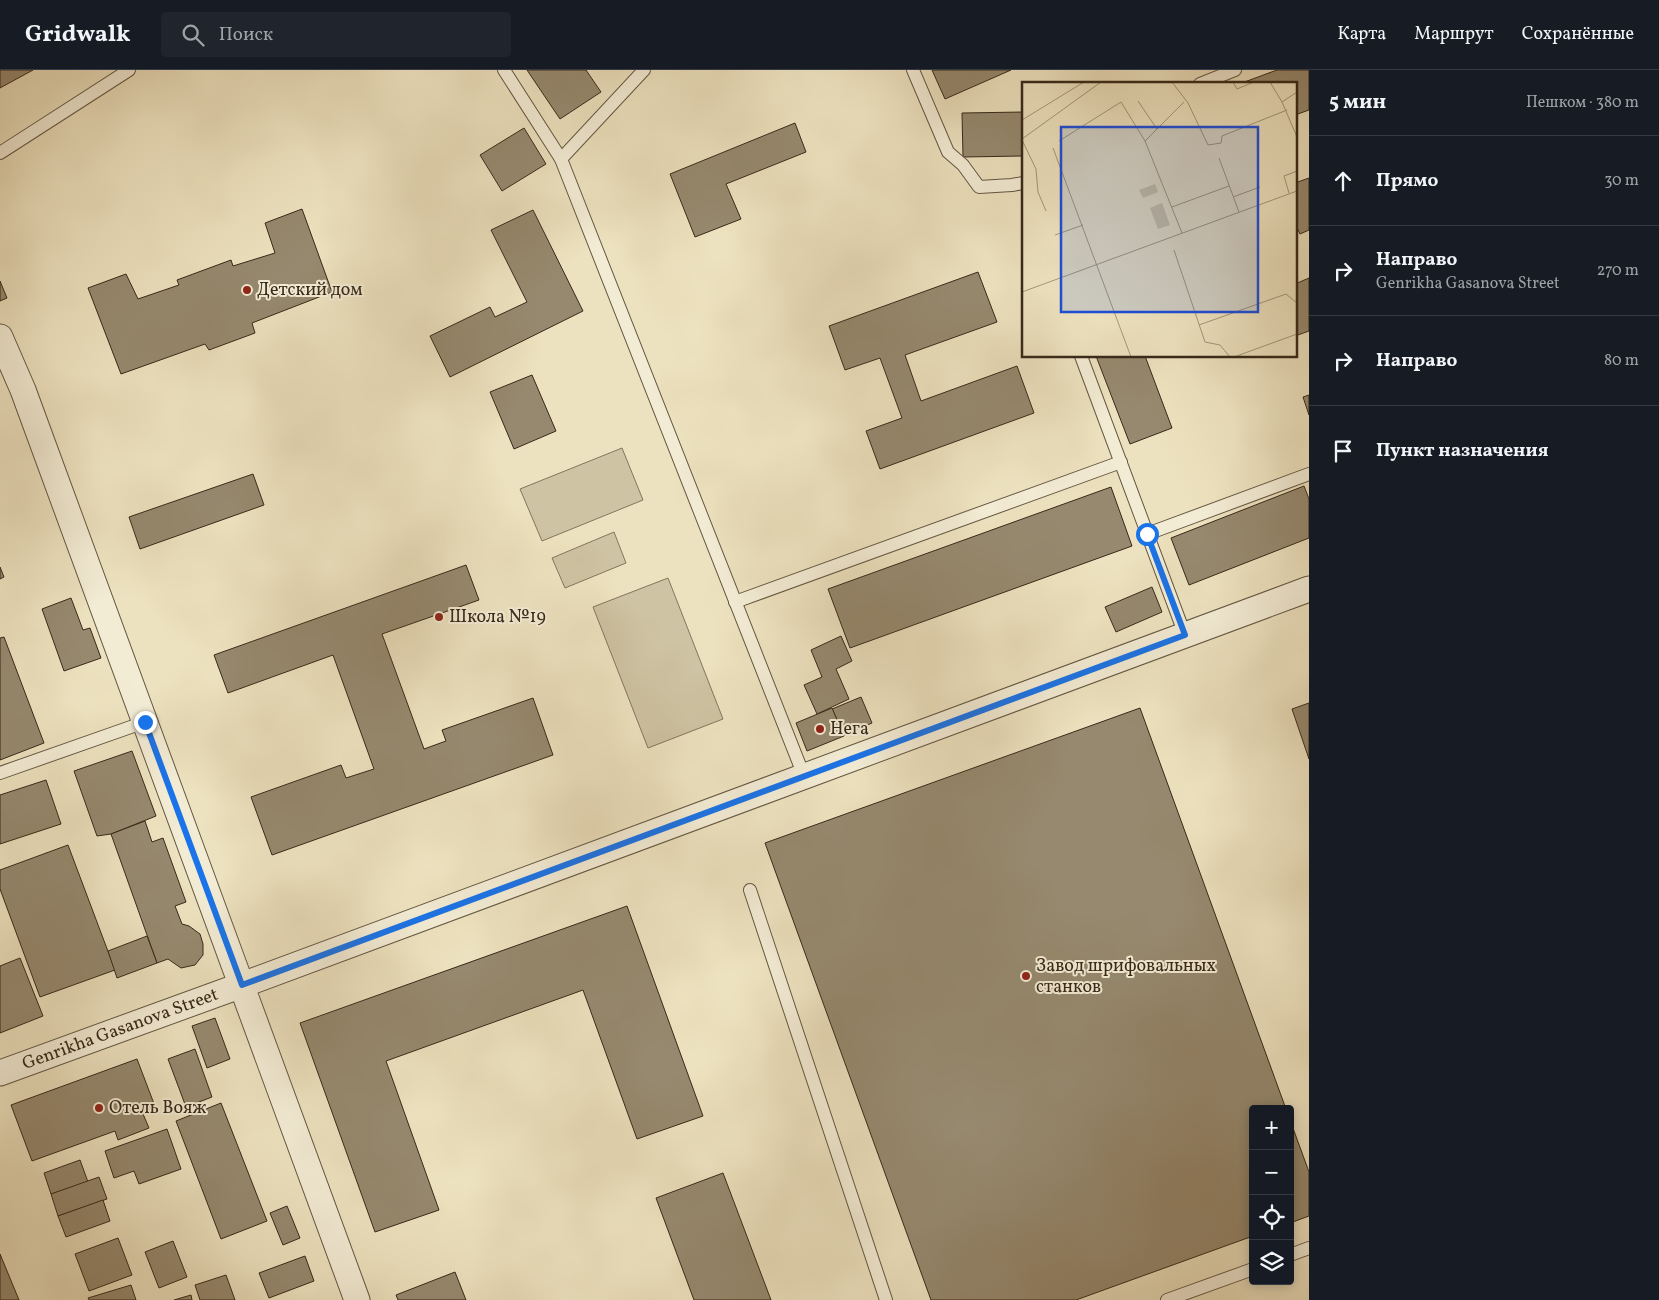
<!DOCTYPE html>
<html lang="ru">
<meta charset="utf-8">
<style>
:root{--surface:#171b24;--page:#20242c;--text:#f1f3f6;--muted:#9ea1a6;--line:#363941}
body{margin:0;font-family:Vollkorn,serif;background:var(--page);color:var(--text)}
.controls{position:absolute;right:15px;bottom:15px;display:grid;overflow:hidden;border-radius:5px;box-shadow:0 2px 12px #0003}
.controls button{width:45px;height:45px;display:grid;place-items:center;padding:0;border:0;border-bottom:1px solid var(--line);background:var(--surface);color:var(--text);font:25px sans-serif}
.stop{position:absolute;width:15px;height:15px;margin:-11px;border:4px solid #1a73e8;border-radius:50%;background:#fff}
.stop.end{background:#1a73e8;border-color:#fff;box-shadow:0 1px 5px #0008}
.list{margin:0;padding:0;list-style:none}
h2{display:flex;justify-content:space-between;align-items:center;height:65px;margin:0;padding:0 20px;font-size:21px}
h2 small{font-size:16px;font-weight:400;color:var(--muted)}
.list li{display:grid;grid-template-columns:32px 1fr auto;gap:15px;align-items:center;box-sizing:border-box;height:90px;padding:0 20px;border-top:1px solid var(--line)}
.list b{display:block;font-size:19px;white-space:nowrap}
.list p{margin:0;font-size:16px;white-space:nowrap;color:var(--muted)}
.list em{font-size:16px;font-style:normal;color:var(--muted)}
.icon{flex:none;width:28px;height:28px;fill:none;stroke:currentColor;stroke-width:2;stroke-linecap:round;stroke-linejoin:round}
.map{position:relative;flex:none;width:1309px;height:1230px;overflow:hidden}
header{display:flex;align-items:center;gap:30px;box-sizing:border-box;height:70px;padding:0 25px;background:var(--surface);border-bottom:1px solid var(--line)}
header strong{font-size:24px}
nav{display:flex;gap:28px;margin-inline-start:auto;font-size:18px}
.search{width:350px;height:45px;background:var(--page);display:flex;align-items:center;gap:12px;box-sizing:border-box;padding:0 18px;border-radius:5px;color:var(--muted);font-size:19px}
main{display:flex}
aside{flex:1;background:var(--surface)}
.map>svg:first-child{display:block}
</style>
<header>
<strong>Gridwalk</strong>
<div class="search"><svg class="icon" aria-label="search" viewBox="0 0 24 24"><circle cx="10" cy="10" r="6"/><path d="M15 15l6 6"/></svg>Поиск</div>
<nav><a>Карта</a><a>Маршрут</a><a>Сохранённые</a></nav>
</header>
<main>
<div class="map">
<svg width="1309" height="1230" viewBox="0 0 1309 1230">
<rect width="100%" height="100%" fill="#ede2bf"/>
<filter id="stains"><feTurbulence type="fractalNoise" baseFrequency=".004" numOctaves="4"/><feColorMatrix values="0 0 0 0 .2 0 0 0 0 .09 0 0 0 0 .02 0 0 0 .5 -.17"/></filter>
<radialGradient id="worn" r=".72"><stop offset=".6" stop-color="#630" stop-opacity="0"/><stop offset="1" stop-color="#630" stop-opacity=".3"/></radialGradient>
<g fill="#cec3a3" stroke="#82765e">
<polygon points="622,378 643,430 542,471 520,419"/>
<polygon points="614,462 626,493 565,518 552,488"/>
<polygon points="668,508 723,649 648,678 593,537"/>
</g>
<g fill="#96896f" stroke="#372919">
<polygon points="0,0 33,0 0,18"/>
<polygon points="527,0 586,0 601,22 560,49"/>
<polygon points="932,0 1011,0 945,29"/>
<polygon points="1277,0 1309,0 1309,40 1295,45 1295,14 1239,14"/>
<polygon points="1023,42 1023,86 963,87 962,43"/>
<polygon points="795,53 806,82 726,114 741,149 695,167 670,104"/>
<polygon points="524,58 546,94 502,121 480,85"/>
<polygon points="1309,108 1309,160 1300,164 1295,153 1295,113"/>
<polygon points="302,139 332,222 252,253 255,263 209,280 205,274 121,304 88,218 126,204 138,229 179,215 177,210 231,190 233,196 275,183 265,153"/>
<polygon points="533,140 583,241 450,307 430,266 490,237 495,247 527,232 491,160"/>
<polygon points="978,202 997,252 905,285 921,331 1017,296 1034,343 880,399 866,361 902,348 880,288 845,300 829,256"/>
<polygon points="1309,208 1309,261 1295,266 1295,214"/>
<polygon points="0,211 7,228 0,231"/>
<polygon points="1096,286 1145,286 1172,358 1130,374"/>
<polygon points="532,305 556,361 514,379 490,322"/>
<polygon points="1309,325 1309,345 1303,327"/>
<polygon points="253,404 264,435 140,479 129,447"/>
<polygon points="1304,416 1309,429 1309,468 1189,515 1171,468"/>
<polygon points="1111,417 1132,476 850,578 828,519"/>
<polygon points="466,495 479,530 382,564 424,679 446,671 442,660 533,628 553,685 272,785 251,727 341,695 346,708 374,699 333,585 228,623 214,585"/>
<polygon points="0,497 4,507 0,509"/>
<polygon points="1152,517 1162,542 1116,562 1105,537"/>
<polygon points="71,528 83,560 90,558 101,588 64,601 42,539"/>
<polygon points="841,566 852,591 836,599 849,629 817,644 804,615 822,607 811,580"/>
<polygon points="4,567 44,673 0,690 0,568"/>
<polygon points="861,627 872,653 844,665 832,639"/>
<polygon points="1309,633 1309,689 1292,639"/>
<polygon points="832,638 844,666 807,681 796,653"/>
<polygon points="1140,638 1286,1039 1253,1039 1253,1166 1076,1230 931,1230 765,773"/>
<polygon points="132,681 156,746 111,764 97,766 74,701"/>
<polygon points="46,710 61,754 0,774 0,725"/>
<polygon points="145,751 152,772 163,768 186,832 175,836 182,854 189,856 200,864 203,874 203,885 195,895 181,898 168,889 157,893 111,764"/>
<polygon points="68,775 115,900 40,927 0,819 0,800"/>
<polygon points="627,836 703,1046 637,1069 583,920 386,991 439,1140 375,1162 300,953"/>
<polygon points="147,866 157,893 117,908 108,881"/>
<polygon points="20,888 43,946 0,963 0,896"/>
<polygon points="215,948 230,989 207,998 192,956"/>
<polygon points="195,979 212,1027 186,1037 168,989"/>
<polygon points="137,989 156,1039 143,1044 149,1058 118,1070 115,1061 32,1091 11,1035"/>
<polygon points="221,1033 267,1151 221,1169 176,1051"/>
<polygon points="1290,1050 1309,1102 1309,1146 1290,1153"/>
<polygon points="167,1059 181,1099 139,1114 134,1101 114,1108 105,1081"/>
<polygon points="80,1090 88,1112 51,1124 44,1103"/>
<polygon points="723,1103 771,1230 694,1230 656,1128"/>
<polygon points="99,1107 107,1129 58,1146 51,1124"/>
<polygon points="103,1130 110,1151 66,1167 58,1146"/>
<polygon points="287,1136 300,1168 283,1175 270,1143"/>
<polygon points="118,1168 132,1205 89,1221 75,1184"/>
<polygon points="173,1171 187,1207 159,1218 145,1182"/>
<polygon points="0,1184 19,1230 0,1230"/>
<polygon points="305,1186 314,1211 269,1228 259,1203"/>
<polygon points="455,1202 466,1230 398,1230 396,1225"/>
<polygon points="226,1205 235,1230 200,1230 195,1215"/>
<polygon points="131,1215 136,1230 89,1230 88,1228"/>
<polygon points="191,1225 192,1230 174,1230"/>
</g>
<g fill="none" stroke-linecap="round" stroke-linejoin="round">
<defs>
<g id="lane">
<polyline points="504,0 561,89 804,706"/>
<polyline points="913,0 948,82 963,95 979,117 1012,115 1023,113"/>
<polyline points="1200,14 1235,0"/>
<polyline points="0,83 129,0"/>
<polyline points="561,89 644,0"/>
<polyline points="1081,286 1185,565"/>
<polyline points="1147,464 1309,404"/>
<polyline points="735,532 1121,392"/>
<polyline points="0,703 145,652"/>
<polyline points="750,820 886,1230"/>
<polyline points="1290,1185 1309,1178"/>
<polyline points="1167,1230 1253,1199"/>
</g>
<g id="street">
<polyline points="0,267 23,320 357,1230"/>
<path id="s1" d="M 0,1003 L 242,915 L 1309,519"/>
</g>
</defs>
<use href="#lane" stroke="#645742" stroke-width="14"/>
<use href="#street" stroke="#645742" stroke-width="27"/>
<use href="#lane" stroke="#f3ecd5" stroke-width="12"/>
<use href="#street" stroke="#f3ecd5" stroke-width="25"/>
</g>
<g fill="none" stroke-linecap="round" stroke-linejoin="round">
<polyline stroke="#1a73e8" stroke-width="6" points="145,652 242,915 1185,565 1147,464"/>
</g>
<g fill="#8f2418" stroke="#f3ecd5" stroke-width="2">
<circle cx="247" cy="220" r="5"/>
<circle cx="439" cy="547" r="5"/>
<circle cx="820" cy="659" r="5"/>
<circle cx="1026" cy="906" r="5"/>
<circle cx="99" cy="1038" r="5"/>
</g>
<g text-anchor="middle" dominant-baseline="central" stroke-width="4" stroke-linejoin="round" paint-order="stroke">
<g font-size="18" fill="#372919" stroke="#f3ecd5" text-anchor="start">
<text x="257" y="220">Детский дом</text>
<text x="449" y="547">Школа №19</text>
<text x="830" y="659">Нега</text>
<text x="1036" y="896">Завод шрифовальных<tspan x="1036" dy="21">станков</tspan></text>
<text x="109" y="1038">Отель Вояж</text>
</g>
<g font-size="18" fill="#372919" stroke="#f3ecd5">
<text stroke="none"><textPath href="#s1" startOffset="128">Genrikha Gasanova Street</textPath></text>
</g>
</g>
<g transform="translate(1022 12)">
<rect width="275" height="275" fill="#ede2bf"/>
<path d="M 133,102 L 136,110 L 121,116 L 117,108 ZM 140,121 L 148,143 L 136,147 L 128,126 Z" fill="#cec3a3"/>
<path fill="none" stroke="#a4987d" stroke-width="1" d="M 150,0 L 166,21 L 186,63 L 199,61 L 200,54 L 265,28M 211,0 L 215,7 L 232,0M 248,0 L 260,20M 275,10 L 260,20 L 275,55M 116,19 L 135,47M 0,38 L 62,0M 0,57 L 79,0M 0,58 L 14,87 L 16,110 L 24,129M 37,59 L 99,20 L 123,59 L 160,151M 123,59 L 162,20M 31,66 L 109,275M 197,76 L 217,130M 267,111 L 262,94 L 275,89M 211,115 L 238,105M 150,125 L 207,104M 33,153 L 61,143M 152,168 L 183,260 L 198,263 L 208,275M 0,210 L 275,109M 177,243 L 264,212 L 275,221M 212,275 L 275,252"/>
<path fill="#1d4ed8" fill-opacity="0.15" stroke="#1d4ed8" stroke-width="2.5" d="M 39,45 L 236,45 L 236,230 L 39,230 Z"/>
<rect width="275" height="275" fill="none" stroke="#372919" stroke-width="2.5"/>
</g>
<rect width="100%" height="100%" filter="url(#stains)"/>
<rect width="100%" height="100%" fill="url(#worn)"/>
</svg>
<div class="controls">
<button>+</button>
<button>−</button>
<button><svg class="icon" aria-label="locate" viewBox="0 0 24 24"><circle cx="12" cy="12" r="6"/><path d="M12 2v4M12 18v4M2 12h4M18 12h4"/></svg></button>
<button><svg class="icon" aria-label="layers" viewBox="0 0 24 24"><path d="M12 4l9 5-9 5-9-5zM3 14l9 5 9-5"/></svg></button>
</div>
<div class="stop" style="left:1147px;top:464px"></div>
<div class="stop end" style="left:145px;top:652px"></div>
</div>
<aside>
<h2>5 мин<small>Пешком · 380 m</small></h2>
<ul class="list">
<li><svg class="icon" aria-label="ahead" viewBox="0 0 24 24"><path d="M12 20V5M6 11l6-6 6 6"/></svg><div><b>Прямо</b></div><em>30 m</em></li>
<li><svg class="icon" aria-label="right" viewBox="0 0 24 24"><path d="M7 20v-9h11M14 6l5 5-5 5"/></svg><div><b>Направо</b><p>Genrikha Gasanova Street</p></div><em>270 m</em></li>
<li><svg class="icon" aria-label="right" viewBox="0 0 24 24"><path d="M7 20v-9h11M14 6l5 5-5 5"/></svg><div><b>Направо</b></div><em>80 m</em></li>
<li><svg class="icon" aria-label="arrive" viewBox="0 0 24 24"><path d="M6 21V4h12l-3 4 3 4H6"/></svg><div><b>Пункт назначения</b></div></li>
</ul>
</aside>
</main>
